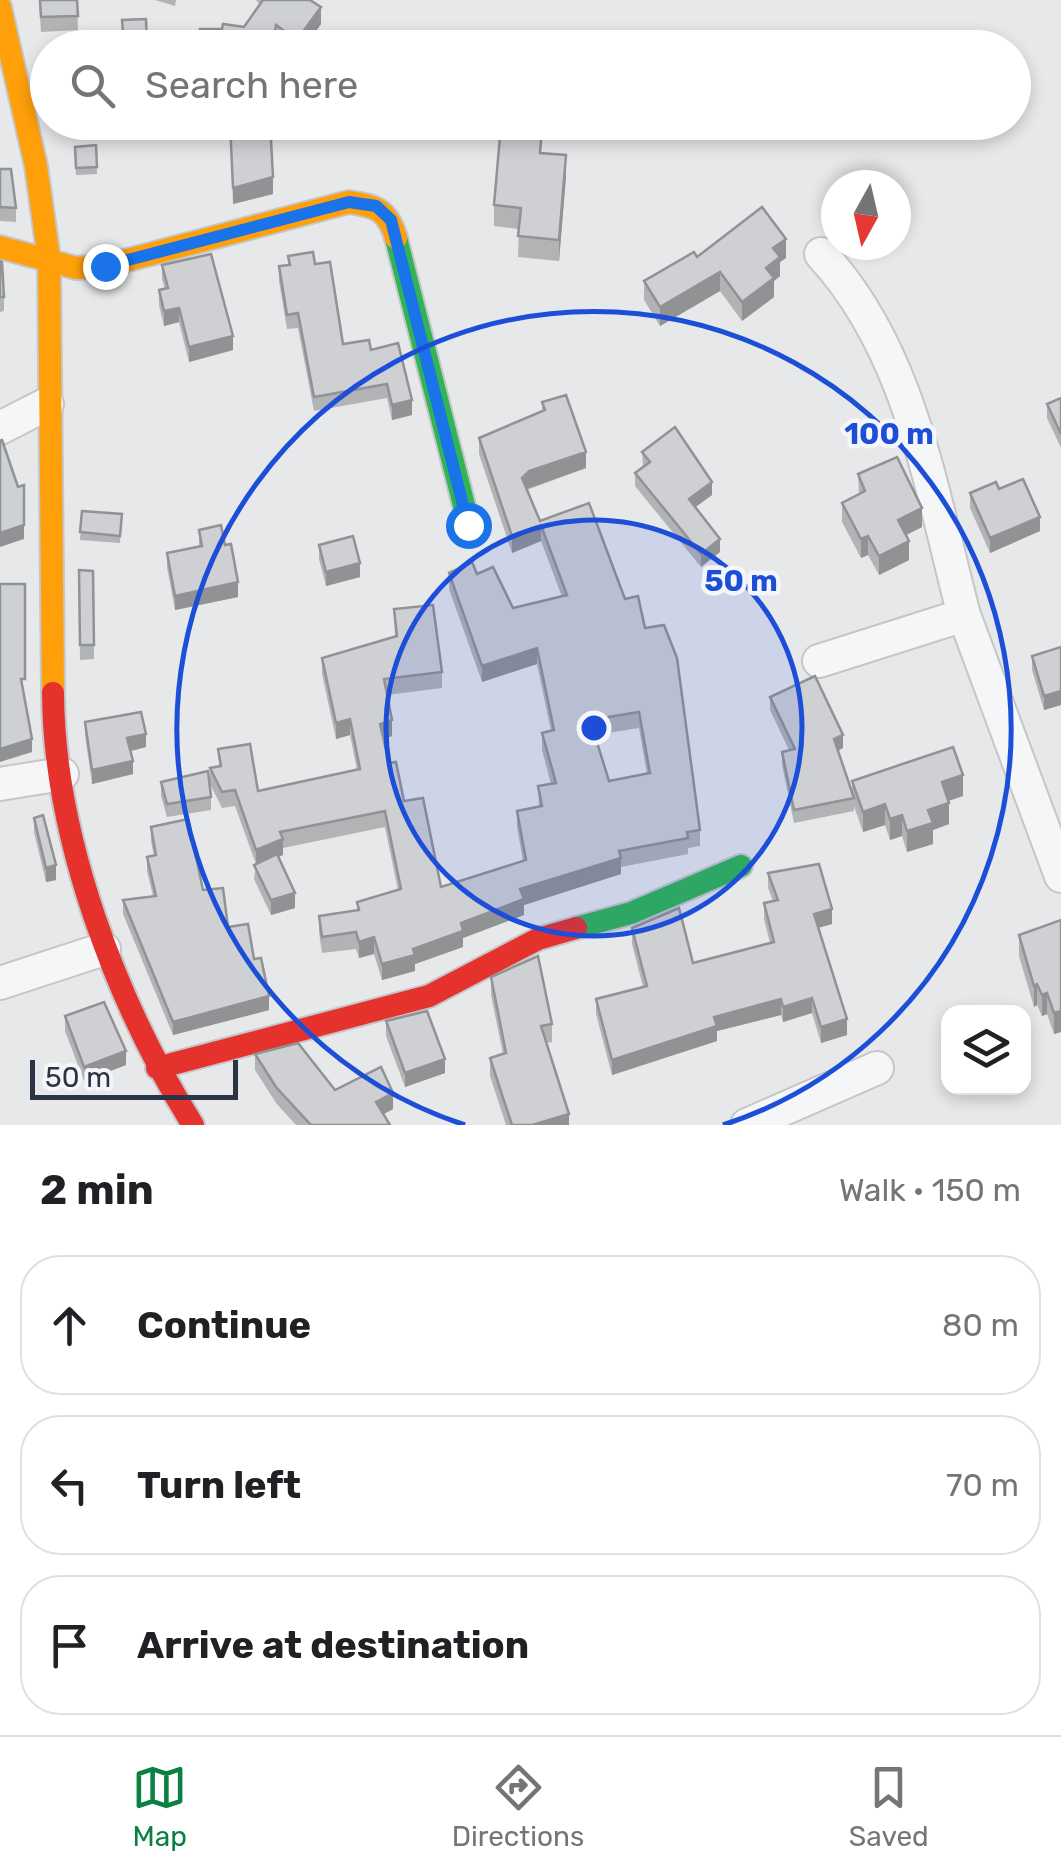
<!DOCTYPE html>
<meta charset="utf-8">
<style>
:root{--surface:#fff;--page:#f2f2f2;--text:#202124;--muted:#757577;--line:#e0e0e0;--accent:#0b8043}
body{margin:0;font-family:Rubik,sans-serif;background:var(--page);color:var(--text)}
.controls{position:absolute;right:30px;bottom:30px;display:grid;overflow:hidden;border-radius:20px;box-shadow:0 5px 15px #0003}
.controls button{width:90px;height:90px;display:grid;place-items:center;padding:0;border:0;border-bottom:2px solid var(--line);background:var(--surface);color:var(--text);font:50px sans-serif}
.compass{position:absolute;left:821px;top:170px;width:90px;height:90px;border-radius:50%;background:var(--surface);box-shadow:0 5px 15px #0003;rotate:188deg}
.scale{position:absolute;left:30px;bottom:25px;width:208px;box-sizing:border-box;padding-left:10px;border:5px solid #2b3445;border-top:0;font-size:28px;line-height:35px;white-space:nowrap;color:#2b3445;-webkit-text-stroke:8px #f4f6f9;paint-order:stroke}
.stop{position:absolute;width:30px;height:30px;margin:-22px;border:8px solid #1a73e8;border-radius:50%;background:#fff}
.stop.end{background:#1a73e8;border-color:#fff;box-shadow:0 2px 10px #0008}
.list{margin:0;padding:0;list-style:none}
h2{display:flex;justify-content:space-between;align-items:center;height:130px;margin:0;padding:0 40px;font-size:42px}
h2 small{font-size:32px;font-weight:400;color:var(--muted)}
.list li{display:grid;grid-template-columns:65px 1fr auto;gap:30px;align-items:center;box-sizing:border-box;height:140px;margin:0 20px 20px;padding:0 20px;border:2px solid var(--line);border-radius:40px}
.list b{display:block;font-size:38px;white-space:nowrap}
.list em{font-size:32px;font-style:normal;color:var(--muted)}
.icon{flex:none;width:55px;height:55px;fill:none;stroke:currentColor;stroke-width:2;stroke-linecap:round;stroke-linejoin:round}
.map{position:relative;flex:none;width:1061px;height:1125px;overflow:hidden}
.search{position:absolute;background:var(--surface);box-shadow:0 5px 15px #0003;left:30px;right:30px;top:30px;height:110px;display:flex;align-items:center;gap:25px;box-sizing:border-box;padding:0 35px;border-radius:55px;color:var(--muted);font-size:38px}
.sheet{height:610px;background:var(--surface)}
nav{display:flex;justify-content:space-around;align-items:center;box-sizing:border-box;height:140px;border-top:2px solid var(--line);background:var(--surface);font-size:28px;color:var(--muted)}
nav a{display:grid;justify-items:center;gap:5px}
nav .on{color:var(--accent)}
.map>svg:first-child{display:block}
</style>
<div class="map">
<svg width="1061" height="1125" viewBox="0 0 1061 1125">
<rect width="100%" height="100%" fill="#e6e8ea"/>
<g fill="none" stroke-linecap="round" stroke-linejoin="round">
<defs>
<g id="street">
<path d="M 821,254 C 911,351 931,491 964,615"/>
<polyline points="0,428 47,404"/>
<polyline points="819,661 964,615 1061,876"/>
<polyline points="0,784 62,774"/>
<polyline points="0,983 104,949"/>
<polyline points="747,1125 877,1068"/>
</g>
<g id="fast">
<polyline points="396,238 469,525"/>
<polyline points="576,928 631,913 741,866"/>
</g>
<g id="slow">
<polyline points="0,7 36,166 49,259 53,693"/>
<path d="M 0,247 L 76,268 L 105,266 L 349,202 C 376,206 388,210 396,238"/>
</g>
<g id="jam">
<path d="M 53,693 C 54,838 117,1004 193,1125"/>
<polyline points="157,1068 429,996 538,939 576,928"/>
</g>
</defs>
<use href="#street" stroke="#c4c6c8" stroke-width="36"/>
<use href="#fast" stroke="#c4c6c8" stroke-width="26"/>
<use href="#slow" stroke="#c4c6c8" stroke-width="26"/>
<use href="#jam" stroke="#c4c6c8" stroke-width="26"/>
<use href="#street" stroke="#f5f6f7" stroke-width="32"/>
<use href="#fast" stroke="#30b455" stroke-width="22"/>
<use href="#slow" stroke="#ff9f0a" stroke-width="22"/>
<use href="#jam" stroke="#e5322d" stroke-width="22"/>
</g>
<g fill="#b1b3b5" fill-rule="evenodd">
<polygon points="39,0 77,0 78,30 41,32"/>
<polygon points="155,0 176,0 175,6"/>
<polygon points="256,0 310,0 321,24 304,48 284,48 276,41 222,29 244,27 260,5"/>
<polygon points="216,122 270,122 273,194 233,204 230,132 216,131"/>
<polygon points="96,145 97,174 76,175 75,147"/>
<polygon points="542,153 566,176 559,261 518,257 519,229 494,226 494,205"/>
<polygon points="0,169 16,208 16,222 0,221"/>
<polygon points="288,256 315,264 343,344 371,350 412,415 392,420 387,398 314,411 298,328 287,329 279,281 279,266 288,265"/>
<polygon points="697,257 786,258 780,262 780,276 774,281 774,297 742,321 720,291 660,326 644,300 644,281"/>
<polygon points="0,261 4,297 4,311 0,312"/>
<polygon points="162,265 233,350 189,362 179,322 164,326 159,305 159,290 165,289 162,279"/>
<polygon points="1061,398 1061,448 1047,418 1047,404"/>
<path d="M 542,402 L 586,468 L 527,490 L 540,521 L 625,599 L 645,628 L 700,830 L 700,846 L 688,848 L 688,854 L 621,867 L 621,874 L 524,905 L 524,915 L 463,938 L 463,947 L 415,964 L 415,971 L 382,980 L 374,954 L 359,958 L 356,949 L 322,953 L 319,932 L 319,916 L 357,910 L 357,902 L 398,890 L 385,827 L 283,848 L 283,855 L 278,857 L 295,908 L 271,915 L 254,879 L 256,864 L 235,806 L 222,808 L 210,784 L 210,768 L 219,766 L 218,749 L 258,791 L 357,770 L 350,735 L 336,739 L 322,674 L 322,658 L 395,637 L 394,609 L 442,672 L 442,688 L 387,695 L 392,736 L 384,739 L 389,763 L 441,887 L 523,861 L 517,827 L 517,811 L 539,807 L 538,786 L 551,784 L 542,750 L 542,733 L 551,731 L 537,664 L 482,682 L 449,589 L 449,573 L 477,574 L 513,608 L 562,597 L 541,541 L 512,553 L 479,454 L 479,438 L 542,411 ZM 639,728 L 647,774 L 609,781 L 595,735 Z"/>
<polygon points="642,452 712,495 695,507 720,552 701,567 635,486 635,473 643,466"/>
<polygon points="858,474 922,527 906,535 909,560 879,575 868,555 861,558 842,522 842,503 859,495"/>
<polygon points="999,489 1040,531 990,553 970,508 970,493"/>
<polygon points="82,511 122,514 120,543 80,540"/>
<polygon points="199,530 238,597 175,610 167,567 167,553 199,547"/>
<polygon points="319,545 360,577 326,586 319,559"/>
<polygon points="79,570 93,571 94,659 80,660"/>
<polygon points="1061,647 1061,705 1044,710 1032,670 1032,656"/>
<polygon points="770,697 843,748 838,751 852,793 852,781 963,796 948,801 949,824 933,830 933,844 907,852 902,836 890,840 885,825 863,832 854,806 854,811 794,823 782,765 782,752 789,750 770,710"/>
<polygon points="85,722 146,747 130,751 133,774 92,784 85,735"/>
<polygon points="161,782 211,797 211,810 167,817 161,796"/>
<polygon points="34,818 56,880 46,882 34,832"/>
<polygon points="151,827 203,890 228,927 254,959 269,1010 173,1035 123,914 123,900 153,896 147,871 147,857 154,856 151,841"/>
<polygon points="768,873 832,924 818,928 847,1035 821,1043 812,1013 783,1022 781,1015 717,1031 717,1041 612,1075 596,1014 596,999 643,987 632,944 632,928 693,963 770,943 764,919 764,903 773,901 768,888"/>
<polygon points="1061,920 1061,1032 1054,1034 1047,1014 1042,1016 1037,1005 1034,1007 1019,956 1019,935"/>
<polygon points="491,977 552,1024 552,1042 546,1043 569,1125 506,1125 490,1076 490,1058 503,1054 491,995"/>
<polygon points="65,1016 126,1065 84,1081 65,1031"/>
<polygon points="386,1021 445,1073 405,1087 386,1036"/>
<polygon points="255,1054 335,1090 393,1109 384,1114 390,1125 296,1125 276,1103 255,1070"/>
</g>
<g fill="#909294">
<polygon points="321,7 321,24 304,48 297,48 297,40"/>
<polygon points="566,155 566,176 559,261 559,240"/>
<polygon points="273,177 273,194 233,204 233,188"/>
<polygon points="786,239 786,258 780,262 780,276 774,281 774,297 742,321 742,302 766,268 773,248"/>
<polygon points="720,272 720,291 660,326 660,307"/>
<polygon points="179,308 179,322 164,326 164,311"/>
<polygon points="233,336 233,350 189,362 189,347"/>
<polygon points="412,400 412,415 392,420 392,405"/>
<polygon points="586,452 586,468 529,488 522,495 522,478 529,471"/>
<polygon points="712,482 712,495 689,512 689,499"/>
<polygon points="922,508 922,527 898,539 898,520"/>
<polygon points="1040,517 1040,531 990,553 990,538"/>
<polygon points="24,525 24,539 0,547 0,533"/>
<polygon points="541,525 541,541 512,553 512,536"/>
<polygon points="868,536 868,555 861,558 861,539"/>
<polygon points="720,539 720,552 701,567 701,554"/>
<polygon points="909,541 909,560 879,575 879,556"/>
<polygon points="360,563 360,577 326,586 326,572"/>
<polygon points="238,582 238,597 175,610 175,596"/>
<polygon points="537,648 537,664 482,682 482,666"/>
<polygon points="1061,691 1061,705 1044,710 1044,696"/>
<polygon points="350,719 350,735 336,739 336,723"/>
<polygon points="392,720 392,736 380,740 380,724"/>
<polygon points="146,734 146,747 127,752 127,738"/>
<polygon points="843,735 843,748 834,752 834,739"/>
<polygon points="32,739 32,752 0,762 0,749"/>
<polygon points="133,761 133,774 92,784 92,770"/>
<polygon points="963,775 963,796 942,803 942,782"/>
<polygon points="949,803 949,824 933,830 933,844 907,852 907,831 928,810"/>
<polygon points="885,804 885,825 863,832 863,812"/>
<polygon points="902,815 902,836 890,840 890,819"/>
<polygon points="283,839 283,855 256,866 256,850"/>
<polygon points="621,858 621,874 524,905 524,915 463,938 463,947 415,964 415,971 382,980 382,964 520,889"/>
<polygon points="56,865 56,880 46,882 46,868"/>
<polygon points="295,893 295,908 271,915 271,900"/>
<polygon points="832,909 832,924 814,929 814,914"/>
<polygon points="374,937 374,954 359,958 359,942"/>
<polygon points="1037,984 1037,1005 1034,1007 1034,986"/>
<polygon points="1047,993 1047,1014 1042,1016 1042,995"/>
<polygon points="269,996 269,1010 173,1035 173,1022"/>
<polygon points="812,998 812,1013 783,1022 783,1007"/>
<polygon points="781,999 781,1015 717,1031 717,1041 612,1075 612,1060 714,1017"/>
<polygon points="1061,1011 1061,1032 1054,1034 1054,1013"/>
<polygon points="847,1019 847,1035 821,1043 821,1027"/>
<polygon points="126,1051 126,1065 84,1081 84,1067"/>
<polygon points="445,1059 445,1073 405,1087 405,1073"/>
<polygon points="393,1093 393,1109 376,1118 376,1102"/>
<polygon points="569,1114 569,1125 532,1125"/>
</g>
<g fill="#ced0d3" stroke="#909294" stroke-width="2.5" fill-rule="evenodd">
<polygon points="40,0 77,0 78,16 41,17"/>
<polygon points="263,0 310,0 321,7 297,40 276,25 272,48 196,48 200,29 222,29 223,24 244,27"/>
<polygon points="146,19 147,48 124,48 122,20"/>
<polygon points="230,122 270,122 273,177 233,188"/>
<polygon points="501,125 542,129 540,153 566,155 559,240 518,236 521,208 494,205"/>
<polygon points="96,145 97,167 76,168 75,147"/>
<polygon points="0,169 11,169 16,208 0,207"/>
<polygon points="762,207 786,239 773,248 780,257 766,268 774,278 742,302 720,272 660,307 644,281 694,252 697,257"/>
<polygon points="313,252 315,264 330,262 343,344 369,340 371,350 398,343 412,400 392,405 387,384 314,397 298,313 287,315 279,266 290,265 288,256"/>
<polygon points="211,254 233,336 189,347 179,308 164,311 159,290 168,288 162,265"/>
<polygon points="0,261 2,262 4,297 0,297"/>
<path d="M 566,395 L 586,452 L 529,471 L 522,478 L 540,521 L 589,503 L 625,599 L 638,596 L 645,628 L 664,625 L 677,658 L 700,830 L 687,832 L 688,838 L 619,851 L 621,858 L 520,889 L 524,899 L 461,923 L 463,931 L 413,949 L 415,955 L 382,964 L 374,937 L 359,942 L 356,932 L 322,937 L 319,916 L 359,910 L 357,902 L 401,889 L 385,811 L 280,832 L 283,839 L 256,850 L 235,790 L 222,792 L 210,768 L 221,766 L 218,749 L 250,744 L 258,791 L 360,769 L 350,719 L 336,723 L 322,658 L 397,636 L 394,609 L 433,605 L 442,672 L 384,679 L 392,720 L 380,724 L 389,763 L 396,762 L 404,801 L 423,798 L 441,887 L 526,860 L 517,811 L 542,806 L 538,786 L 556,783 L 542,733 L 554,730 L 537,648 L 482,666 L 449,573 L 472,562 L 477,574 L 493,567 L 513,608 L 567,595 L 541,525 L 512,536 L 479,438 L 545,410 L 542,402 ZM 639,712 L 650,773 L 609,781 L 590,720 Z"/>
<polygon points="1061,398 1061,434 1047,404"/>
<polygon points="675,427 712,482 689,499 720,539 701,554 635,473 650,462 642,452"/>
<polygon points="2,440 18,487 24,485 24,525 0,533 0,441"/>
<polygon points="897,457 922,508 898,520 909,541 879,556 868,536 861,539 842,503 865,491 858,474"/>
<polygon points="1023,479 1040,517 990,538 970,493 996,482 999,489"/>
<polygon points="82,511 122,514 120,536 80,532"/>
<polygon points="221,525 225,545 231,544 238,582 175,596 167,553 202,546 199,530"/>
<polygon points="353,536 360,563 326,572 319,545"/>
<polygon points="79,570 93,571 94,645 80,645"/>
<polygon points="0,584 25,584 25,679 21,679 32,739 0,749"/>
<polygon points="1061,647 1061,691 1044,696 1032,656"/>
<polygon points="815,676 843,735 834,739 854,798 794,810 782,752 795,749 770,697"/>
<polygon points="141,712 146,734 127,738 133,761 92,770 85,722"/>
<polygon points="953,747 963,775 942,782 949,803 928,810 933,823 907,831 902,815 890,819 885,804 863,812 852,781"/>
<polygon points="208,771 211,797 167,804 161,782"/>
<polygon points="43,815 56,865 46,868 34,818"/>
<polygon points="188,819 203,890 223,888 228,927 248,924 254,959 261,958 269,996 173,1022 123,900 156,896 147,857 156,855 151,827"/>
<polygon points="277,854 295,893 271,900 254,865"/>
<polygon points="819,864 832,909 814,914 847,1019 821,1027 812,998 783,1007 781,999 714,1017 717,1026 612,1060 596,999 647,986 632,928 679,908 693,963 774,942 764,903 778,900 768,873"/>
<polygon points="1061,920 1061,1011 1054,1013 1047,993 1042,995 1037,984 1034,986 1019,935"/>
<polygon points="538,956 552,1024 541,1026 569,1114 532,1125 512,1125 490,1058 506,1053 491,977"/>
<polygon points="104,1002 126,1051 84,1067 65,1016"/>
<polygon points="427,1011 445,1059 405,1073 386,1021"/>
<polygon points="298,1043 335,1090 381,1067 393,1093 376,1102 390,1125 311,1125 276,1087 255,1054"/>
</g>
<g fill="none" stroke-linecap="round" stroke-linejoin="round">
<polyline stroke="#1a73e8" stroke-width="12" points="105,266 349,202 376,206 391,220 468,525"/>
</g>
<circle cx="594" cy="728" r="208" fill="#1d4ed8" fill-opacity=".12"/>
<g fill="none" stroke="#1d4ed8" stroke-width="5">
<circle cx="594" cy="728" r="208"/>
<path d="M465 1125A417 417 0 1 1 723 1125"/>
</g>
<circle cx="594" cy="728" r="15" fill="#1d4ed8" stroke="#f4f6f9" stroke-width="5"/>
<g font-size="30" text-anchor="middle" font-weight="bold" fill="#1d4ed8" stroke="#f4f6f9" stroke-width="9" stroke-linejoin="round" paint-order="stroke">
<text x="889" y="444">100 m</text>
<text x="741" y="591">50 m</text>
</g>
</svg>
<div class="controls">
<button><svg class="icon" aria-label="layers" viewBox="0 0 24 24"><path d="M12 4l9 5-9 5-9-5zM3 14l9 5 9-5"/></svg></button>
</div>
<svg class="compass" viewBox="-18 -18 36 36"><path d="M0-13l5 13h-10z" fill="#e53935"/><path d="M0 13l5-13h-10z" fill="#757577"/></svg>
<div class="scale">50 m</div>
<div class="stop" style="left:468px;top:525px"></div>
<div class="stop end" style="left:105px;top:266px"></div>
<div class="search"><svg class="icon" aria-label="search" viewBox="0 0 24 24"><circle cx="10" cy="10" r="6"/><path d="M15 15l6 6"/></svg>Search here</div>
</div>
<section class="sheet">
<h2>2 min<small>Walk · 150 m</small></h2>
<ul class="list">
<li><svg class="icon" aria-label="ahead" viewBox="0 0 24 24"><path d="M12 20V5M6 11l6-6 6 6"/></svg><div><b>Continue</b></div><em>80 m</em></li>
<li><svg class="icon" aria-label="left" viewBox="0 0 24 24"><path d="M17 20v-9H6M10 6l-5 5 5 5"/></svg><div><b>Turn left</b></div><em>70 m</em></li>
<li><svg class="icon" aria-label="arrive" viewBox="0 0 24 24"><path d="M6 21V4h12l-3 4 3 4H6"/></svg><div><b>Arrive at destination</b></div></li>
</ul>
</section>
<nav>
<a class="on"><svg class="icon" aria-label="map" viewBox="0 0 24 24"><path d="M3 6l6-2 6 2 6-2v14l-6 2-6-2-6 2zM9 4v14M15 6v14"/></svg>Map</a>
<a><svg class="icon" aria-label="directions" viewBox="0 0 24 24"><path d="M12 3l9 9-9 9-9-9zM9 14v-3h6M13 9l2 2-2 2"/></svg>Directions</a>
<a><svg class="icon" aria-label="saved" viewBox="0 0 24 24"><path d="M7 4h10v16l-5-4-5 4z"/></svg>Saved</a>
</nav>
